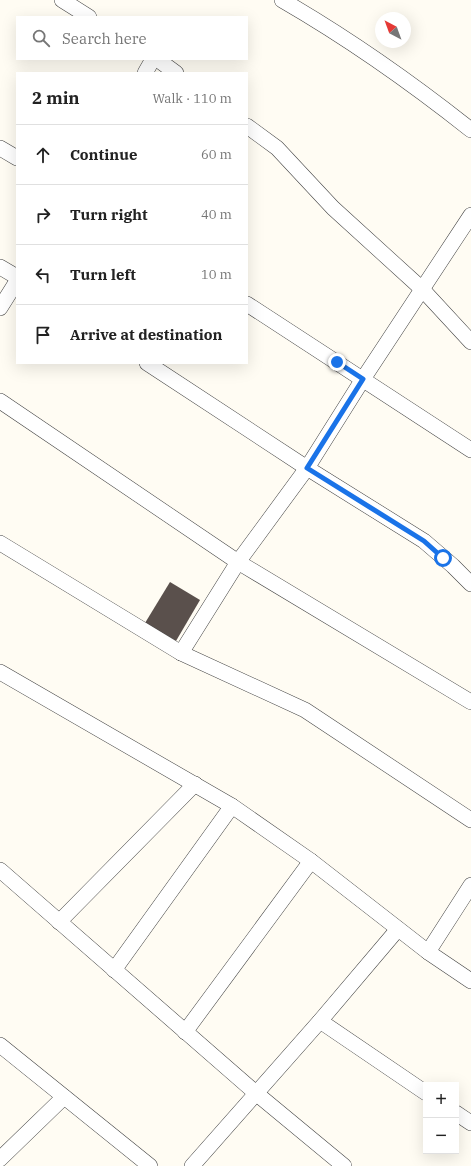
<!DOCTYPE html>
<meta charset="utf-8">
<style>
:root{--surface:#fff;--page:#f2f2f2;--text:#222;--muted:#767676;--line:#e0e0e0}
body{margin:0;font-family:"IBM Plex Serif",serif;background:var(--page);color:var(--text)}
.controls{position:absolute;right:12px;bottom:12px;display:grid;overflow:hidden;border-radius:0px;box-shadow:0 4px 16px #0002}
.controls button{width:36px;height:36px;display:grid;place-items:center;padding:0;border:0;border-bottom:1px solid var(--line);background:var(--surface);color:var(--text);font:20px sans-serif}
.compass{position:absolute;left:375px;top:12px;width:36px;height:36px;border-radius:50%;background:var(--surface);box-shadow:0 4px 16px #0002;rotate:319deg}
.stop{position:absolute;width:12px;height:12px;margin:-9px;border:3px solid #1a73e8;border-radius:50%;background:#fff}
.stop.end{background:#1a73e8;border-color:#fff;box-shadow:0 1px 4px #0008}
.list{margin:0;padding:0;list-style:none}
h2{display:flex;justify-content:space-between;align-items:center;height:52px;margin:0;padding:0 16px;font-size:17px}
h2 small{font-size:13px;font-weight:400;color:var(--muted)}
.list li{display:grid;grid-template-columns:26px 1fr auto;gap:12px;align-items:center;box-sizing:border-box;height:60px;padding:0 16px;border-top:1px solid var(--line)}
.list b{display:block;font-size:15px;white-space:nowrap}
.list em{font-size:13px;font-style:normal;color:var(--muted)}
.icon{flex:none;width:22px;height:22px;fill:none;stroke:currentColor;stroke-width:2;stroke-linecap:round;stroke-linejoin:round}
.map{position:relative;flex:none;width:471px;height:1166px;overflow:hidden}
.search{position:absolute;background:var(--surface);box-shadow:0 4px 16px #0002;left:16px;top:16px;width:232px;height:44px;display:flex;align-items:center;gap:10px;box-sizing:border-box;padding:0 14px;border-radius:0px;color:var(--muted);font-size:15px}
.panel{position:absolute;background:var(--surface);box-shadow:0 4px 16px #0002;left:16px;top:72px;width:232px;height:292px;border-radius:0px}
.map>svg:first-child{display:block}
</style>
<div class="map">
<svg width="471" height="1166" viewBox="0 0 471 1166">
<rect width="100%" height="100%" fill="#fffcf3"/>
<polygon fill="#5a504c" points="170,582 200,600 176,641 145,623"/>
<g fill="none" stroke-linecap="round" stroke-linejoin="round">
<defs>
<g id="street">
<polyline points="62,0 89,17"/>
<path d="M 282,0 C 346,37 413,84 471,130"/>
<polyline points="157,59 176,73"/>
<polyline points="145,73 153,59"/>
<polyline points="247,126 277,148 333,208 422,289 471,342"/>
<polyline points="0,148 17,158"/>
<polyline points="0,267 17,277"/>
<polyline points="247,304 471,450"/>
<polyline points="0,308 17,281"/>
<polyline points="147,363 307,468 424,541 453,566 471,584"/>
<polyline points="0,401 238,562 471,702"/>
<polyline points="0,543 181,653 305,710 471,820"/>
<polyline points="181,653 238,562 307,468 363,379 471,215"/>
<polyline points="0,672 232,806 311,861 428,952 471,981"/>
<polyline points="0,870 257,1094 344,1166"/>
<polyline points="59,922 195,784"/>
<polyline points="428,952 471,885"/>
<polyline points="114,970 232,806"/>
<polyline points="320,1021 426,1093"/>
<polyline points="185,1032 311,861"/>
<polyline points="0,1045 150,1166"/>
<polyline points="456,1113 471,1123"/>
<polyline points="0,1159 64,1097"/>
<polyline points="192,1166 320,1021 398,929"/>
</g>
</defs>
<use href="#street" stroke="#434343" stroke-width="16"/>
<use href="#street" stroke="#fff" stroke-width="15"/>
</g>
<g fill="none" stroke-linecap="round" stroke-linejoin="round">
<polyline stroke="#1a73e8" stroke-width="5" points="337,362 363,379 307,468 424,541 443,558"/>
</g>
</svg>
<div class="controls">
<button>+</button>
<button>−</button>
</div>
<svg class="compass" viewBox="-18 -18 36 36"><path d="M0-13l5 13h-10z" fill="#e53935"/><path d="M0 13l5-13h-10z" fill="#767676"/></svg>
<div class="stop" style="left:443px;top:558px"></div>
<div class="stop end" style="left:337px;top:362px"></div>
<div class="search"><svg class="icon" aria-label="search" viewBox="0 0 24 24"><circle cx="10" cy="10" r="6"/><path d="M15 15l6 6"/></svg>Search here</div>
<section class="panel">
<h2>2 min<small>Walk · 110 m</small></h2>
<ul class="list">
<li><svg class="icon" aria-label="ahead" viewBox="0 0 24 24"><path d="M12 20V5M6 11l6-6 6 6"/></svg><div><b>Continue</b></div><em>60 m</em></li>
<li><svg class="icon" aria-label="right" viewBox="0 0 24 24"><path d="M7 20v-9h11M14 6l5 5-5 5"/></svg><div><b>Turn right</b></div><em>40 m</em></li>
<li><svg class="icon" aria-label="left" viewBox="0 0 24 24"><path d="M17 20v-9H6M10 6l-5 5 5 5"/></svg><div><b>Turn left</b></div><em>10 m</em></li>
<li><svg class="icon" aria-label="arrive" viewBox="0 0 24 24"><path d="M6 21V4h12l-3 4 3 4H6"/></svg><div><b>Arrive at destination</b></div></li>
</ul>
</section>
</div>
